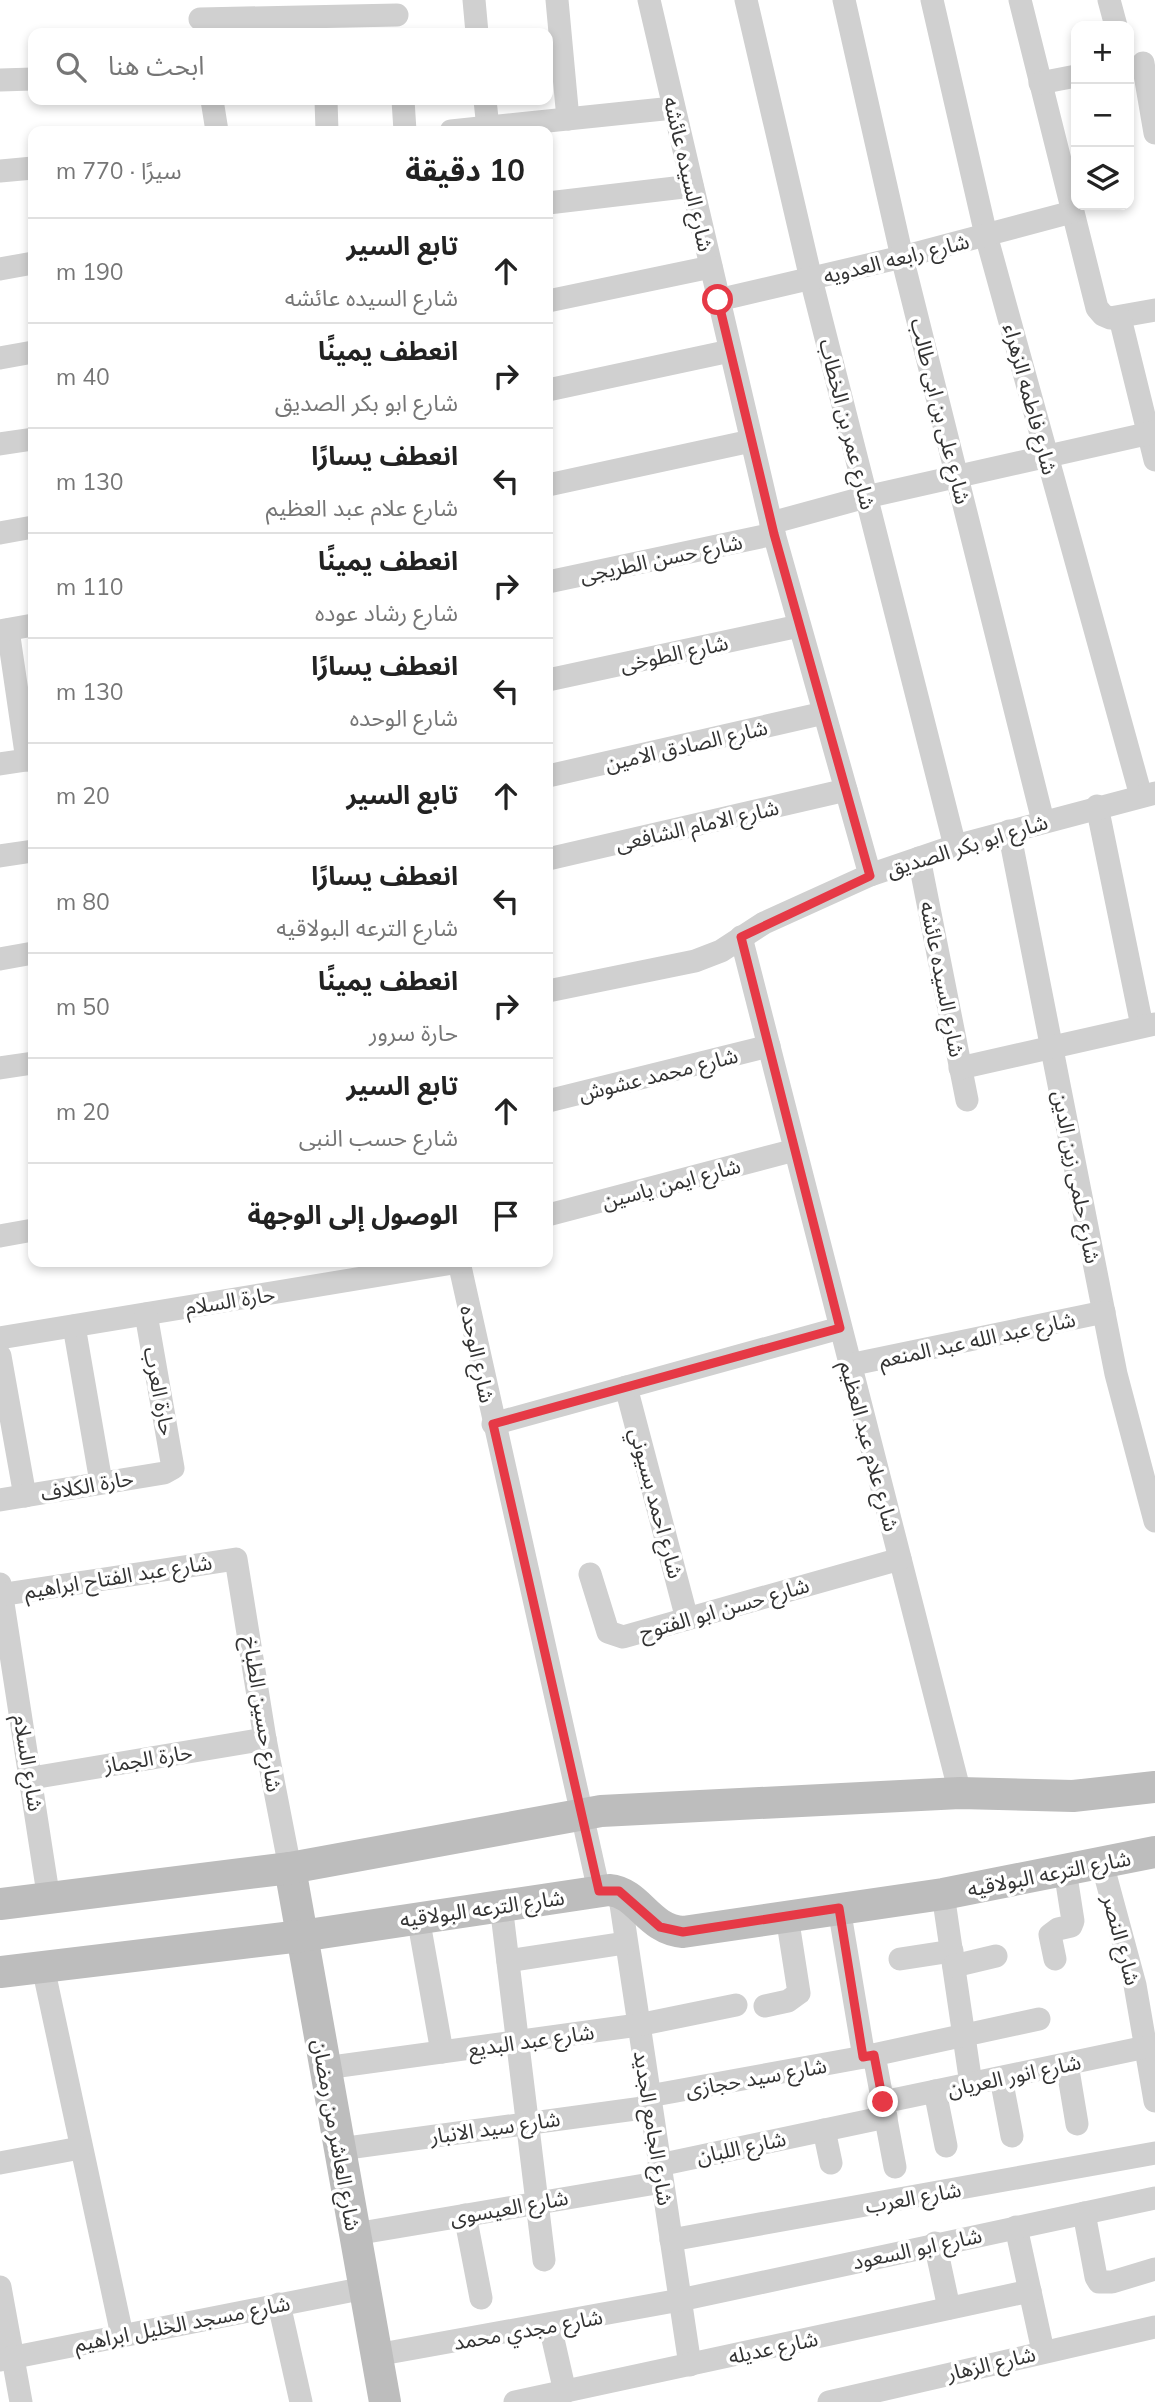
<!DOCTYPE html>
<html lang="ar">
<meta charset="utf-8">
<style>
:root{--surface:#fff;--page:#f2f2f2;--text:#222;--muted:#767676;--line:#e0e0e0}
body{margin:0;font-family:Mulish,"Noto Sans Arabic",sans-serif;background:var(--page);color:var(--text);direction:rtl}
.controls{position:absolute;right:21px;top:21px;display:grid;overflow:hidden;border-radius:14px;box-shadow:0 4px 10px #0003}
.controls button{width:63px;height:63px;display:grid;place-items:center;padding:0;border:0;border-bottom:2px solid var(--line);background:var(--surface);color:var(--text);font:35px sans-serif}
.stop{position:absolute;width:21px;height:21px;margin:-16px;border:5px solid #e63946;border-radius:50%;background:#fff}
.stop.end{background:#e63946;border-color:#fff;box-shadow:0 2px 7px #0008}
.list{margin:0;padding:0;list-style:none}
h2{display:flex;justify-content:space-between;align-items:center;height:91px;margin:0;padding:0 28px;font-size:30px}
h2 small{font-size:23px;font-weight:400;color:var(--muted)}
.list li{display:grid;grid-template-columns:46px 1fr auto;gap:21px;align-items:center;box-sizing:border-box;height:105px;padding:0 28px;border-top:2px solid var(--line)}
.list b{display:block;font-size:26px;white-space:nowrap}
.list p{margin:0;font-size:23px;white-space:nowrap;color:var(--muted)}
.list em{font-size:23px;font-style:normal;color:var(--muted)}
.icon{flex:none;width:38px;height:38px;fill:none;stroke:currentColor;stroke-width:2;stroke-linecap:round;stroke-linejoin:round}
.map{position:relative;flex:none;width:1155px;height:2402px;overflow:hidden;direction:ltr}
.search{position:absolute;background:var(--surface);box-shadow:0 4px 10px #0003;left:28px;top:28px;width:525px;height:77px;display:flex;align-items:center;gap:18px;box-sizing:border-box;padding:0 24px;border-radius:14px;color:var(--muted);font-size:26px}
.panel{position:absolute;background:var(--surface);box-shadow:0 4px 10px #0003;left:28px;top:126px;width:525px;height:1141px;border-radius:14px;direction:rtl}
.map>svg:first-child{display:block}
</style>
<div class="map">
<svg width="1155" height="2402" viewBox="0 0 1155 2402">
<rect width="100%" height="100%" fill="#fff"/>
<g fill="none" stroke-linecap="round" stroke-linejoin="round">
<g stroke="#d0d0d0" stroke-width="23">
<polyline points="474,0 477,33"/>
<polyline points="557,0 568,119"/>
<polyline points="649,0 771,523 870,875"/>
<polyline points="746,0 811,279 955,846"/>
<polyline points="844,0 902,257 1043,821"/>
<polyline points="932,0 986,235 1141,796"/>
<polyline points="1020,0 1097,308 1103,315 1110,318 1155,310"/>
<polyline points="1109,0 1116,26"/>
<polyline points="200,19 397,15"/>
<polyline points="1143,63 1155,133"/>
<polyline points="0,80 33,79"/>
<polyline points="1040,83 1076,76"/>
<polyline points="212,100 217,131"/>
<polyline points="326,100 327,131"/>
<polyline points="403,100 405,131"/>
<polyline points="485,100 488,128"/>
<polyline points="451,131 673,108"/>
<polyline points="0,171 33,168"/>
<polyline points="548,203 692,186"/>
<polyline points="0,269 33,263"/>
<polyline points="718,300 902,257 1072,212"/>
<polyline points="548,301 711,267"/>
<polyline points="1120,318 1155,460"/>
<polyline points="0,358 33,352"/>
<polyline points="548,390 730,351"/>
<polyline points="0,444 33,439"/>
<polyline points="548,485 751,441"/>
<polyline points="771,523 866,497 1155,432"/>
<polyline points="0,533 33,527"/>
<polyline points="548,582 774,534"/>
<polyline points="8,630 27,760"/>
<polyline points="0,631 33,625"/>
<polyline points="548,680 799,626"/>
<polyline points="0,764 33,759"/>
<polyline points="548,776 824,713"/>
<polyline points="1097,806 1142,1026"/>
<polyline points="1009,831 1116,1374 1155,1521"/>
<polyline points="0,856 33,851"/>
<polyline points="919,858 967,1100"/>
<polyline points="548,859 846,790"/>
<polyline points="741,937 960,1793"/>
<polyline points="0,959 33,953"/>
<polyline points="548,991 695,961 721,951 764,923 870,875 955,846 1155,793"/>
<polyline points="0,1068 33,1063"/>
<polyline points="960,1068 1155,1024"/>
<polyline points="548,1101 769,1046"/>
<polyline points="548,1215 795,1150"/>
<polyline points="0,1236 33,1230"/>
<polyline points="459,1262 599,1891"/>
<polyline points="74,1326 101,1482"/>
<polyline points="0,1338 459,1262"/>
<polyline points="0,1356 25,1496"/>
<polyline points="849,1365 1104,1312"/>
<polyline points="626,1387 687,1619"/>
<polyline points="493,1424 840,1328"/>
<polyline points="0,1500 164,1473 173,1468 146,1314"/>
<polyline points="590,1574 608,1632 623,1637 900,1559"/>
<polyline points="0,1584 49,1900"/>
<polyline points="0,1595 236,1559 265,1739 290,1868"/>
<polyline points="32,1778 265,1739"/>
<polyline points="1102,1863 1135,1985 1155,2101"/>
<polyline points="619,1891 690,2365"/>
<polyline points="943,1894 971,2084"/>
<polyline points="501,1905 544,2260"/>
<polyline points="839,1908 864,2057"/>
<polyline points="418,1917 442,2052"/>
<polyline points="900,1959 952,1951"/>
<polyline points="1055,1959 1050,1935 1058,1929 1071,1926 1073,1921 1065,1870"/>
<polyline points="508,1961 625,1943"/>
<polyline points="954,1966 996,1956"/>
<polyline points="43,1967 122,2335"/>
<polyline points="765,2006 788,2001 799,1993 787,1916"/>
<polyline points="874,2055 895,2167"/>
<polyline points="1067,2064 1077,2124"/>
<polyline points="325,2068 638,2025 736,2005"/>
<polyline points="1001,2078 1012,2136"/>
<polyline points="935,2091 946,2146"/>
<polyline points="649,2096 864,2057 1039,2019"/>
<polyline points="883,2102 1146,2047"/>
<polyline points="824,2130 831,2163"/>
<polyline points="340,2149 650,2107"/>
<polyline points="0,2163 80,2148"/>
<polyline points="659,2165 886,2117"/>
<polyline points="1084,2213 1096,2277 1099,2282 1112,2282 1155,2269"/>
<polyline points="465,2215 481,2298"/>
<polyline points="1016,2227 1043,2351"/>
<polyline points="355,2234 662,2182"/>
<polyline points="671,2240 1155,2153"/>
<polyline points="935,2243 949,2308"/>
<polyline points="0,2287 21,2402"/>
<polyline points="279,2304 301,2402"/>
<polyline points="550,2326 565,2392"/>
<polyline points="376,2355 680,2300 1155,2198"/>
<polyline points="0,2360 365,2288"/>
<polyline points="515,2402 1030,2291"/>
<polyline points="829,2402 1155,2327"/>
</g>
<g stroke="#bdbdbd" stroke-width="32">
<polyline points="290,1868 385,2402"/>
<polyline points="0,1904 290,1868 601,1811 960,1793 1073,1796 1155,1787"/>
<path d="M 0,1972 L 301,1936 L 609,1890 C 640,1893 647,1929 683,1932 L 943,1894 L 1155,1852"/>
</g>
</g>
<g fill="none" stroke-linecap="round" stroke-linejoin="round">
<polyline stroke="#e63946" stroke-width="9" points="718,300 774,534 870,876 741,937 840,1328 493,1424 599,1891 619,1891 660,1927 683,1932 839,1908 863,2057 874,2055 883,2102"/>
</g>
<g text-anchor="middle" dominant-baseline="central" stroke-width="7" stroke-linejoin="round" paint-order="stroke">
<g font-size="21" fill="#333" stroke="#fff">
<text transform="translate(689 174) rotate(77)">شارع السيده عائشه</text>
<text transform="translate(896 258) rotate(-14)">شارع رابعه العدويه</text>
<text transform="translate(1031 399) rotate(75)">شارع فاطمه الزهراء</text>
<text transform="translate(941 411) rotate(76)">شارع على بن ابى طالب</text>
<text transform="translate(848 424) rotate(76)">شارع عمر بن الخطاب</text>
<text transform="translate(661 558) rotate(-12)">شارع حسن الطريجى</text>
<text transform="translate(674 653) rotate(-12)">شارع الطوخى</text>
<text transform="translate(686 745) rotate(-13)">شارع الصادق الامين</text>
<text transform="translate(697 825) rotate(-13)">شارع الامام الشافعى</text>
<text transform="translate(967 845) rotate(-17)">شارع ابو بكر الصديق</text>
<text transform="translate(943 979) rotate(79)">شارع السيده عائشه</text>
<text transform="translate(658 1074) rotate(-14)">شارع محمد عشوش</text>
<text transform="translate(1077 1177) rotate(79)">شارع حلمى زين الدين</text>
<text transform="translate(671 1183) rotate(-15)">شارع ايمن ياسين</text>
<text transform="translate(230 1300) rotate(-9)">حارة السلام</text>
<text transform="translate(977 1339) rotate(-12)">شارع عبد الله عبد المنعم</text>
<text transform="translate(478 1354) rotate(78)">شارع الوحده</text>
<text transform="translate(160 1391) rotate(79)">حارة العرب</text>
<text transform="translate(870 1446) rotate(75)">شارع علام عبد العظيم</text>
<text transform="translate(87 1485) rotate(-10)">حارة الكلاف</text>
<text transform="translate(657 1503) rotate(75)">شارع احمد بسيوني</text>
<text transform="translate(118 1576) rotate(-9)">شارع عبد الفتاح ابراهيم</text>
<text transform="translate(724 1608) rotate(-16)">شارع حسن ابو الفتوح</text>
<text transform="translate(263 1714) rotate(81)">شارع حسين الطباخ</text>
<text transform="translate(148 1758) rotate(-9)">حارة الجماز</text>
<text transform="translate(29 1763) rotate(81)">شارع السلام</text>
<text transform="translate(1049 1873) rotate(-11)">شارع الترعه البولاقيه</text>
<text transform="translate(482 1908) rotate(-8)">شارع الترعه البولاقيه</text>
<text transform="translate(1122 1940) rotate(75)">شارع النصر</text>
<text transform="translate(531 2040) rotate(-8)">شارع عبد البديع</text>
<text transform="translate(1014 2075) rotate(-12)">شارع انور العريان</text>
<text transform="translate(756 2077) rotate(-10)">شارع سيد حجازى</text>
<text transform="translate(495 2127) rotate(-8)">شارع سيد الانبار</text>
<text transform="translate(654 2128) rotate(81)">شارع الجامع الجديد</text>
<text transform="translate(337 2135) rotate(80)">شارع العاشر من رمضان</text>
<text transform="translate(741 2147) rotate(-12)">شارع اللبان</text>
<text transform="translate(913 2197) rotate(-10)">شارع العرب</text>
<text transform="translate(509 2207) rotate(-10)">شارع العيسوى</text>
<text transform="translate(917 2248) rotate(-12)">شارع ابو السعود</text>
<text transform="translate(182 2323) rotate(-11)">شارع مسجد الخليل ابراهيم</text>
<text transform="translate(528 2329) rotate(-10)">شارع مجدي محمد</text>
<text transform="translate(773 2347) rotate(-12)">شارع عديله</text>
<text transform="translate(991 2363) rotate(-13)">شارع الزهار</text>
</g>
</g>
</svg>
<div class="controls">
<button>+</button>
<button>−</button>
<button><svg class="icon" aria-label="layers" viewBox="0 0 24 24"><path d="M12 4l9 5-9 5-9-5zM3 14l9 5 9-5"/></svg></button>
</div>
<div class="stop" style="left:718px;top:300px"></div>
<div class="stop end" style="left:883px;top:2102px"></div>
<div class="search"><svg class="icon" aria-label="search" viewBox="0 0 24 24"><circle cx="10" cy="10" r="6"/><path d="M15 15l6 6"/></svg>ابحث هنا</div>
<section class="panel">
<h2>10 دقيقة<small>سيرًا · 770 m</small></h2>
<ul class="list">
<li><svg class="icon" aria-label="ahead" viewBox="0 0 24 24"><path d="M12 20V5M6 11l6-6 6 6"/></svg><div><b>تابع السير</b><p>شارع السيده عائشه</p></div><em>190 m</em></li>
<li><svg class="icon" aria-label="right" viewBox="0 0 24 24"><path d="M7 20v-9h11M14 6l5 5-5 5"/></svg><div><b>انعطف يمينًا</b><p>شارع ابو بكر الصديق</p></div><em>40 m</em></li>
<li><svg class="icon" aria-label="left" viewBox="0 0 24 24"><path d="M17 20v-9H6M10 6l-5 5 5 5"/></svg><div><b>انعطف يسارًا</b><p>شارع علام عبد العظيم</p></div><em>130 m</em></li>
<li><svg class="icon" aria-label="right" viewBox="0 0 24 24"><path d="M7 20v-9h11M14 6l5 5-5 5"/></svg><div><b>انعطف يمينًا</b><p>شارع رشاد عوده</p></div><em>110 m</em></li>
<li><svg class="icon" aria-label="left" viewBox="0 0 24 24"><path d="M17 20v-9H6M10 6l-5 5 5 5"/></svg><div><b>انعطف يسارًا</b><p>شارع الوحده</p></div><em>130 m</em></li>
<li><svg class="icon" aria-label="ahead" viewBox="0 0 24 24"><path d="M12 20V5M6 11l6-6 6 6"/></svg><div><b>تابع السير</b></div><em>20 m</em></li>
<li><svg class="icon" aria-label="left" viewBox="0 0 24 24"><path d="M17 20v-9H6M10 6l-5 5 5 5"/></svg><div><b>انعطف يسارًا</b><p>شارع الترعه البولاقيه</p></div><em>80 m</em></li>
<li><svg class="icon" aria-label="right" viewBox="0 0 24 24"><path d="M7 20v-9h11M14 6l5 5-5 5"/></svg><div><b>انعطف يمينًا</b><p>حارة سرور</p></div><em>50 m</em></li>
<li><svg class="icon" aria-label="ahead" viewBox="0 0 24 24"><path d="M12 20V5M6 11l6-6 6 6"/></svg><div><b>تابع السير</b><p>شارع حسب النبى</p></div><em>20 m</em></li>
<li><svg class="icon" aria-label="arrive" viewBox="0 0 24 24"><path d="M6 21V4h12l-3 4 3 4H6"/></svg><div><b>الوصول إلى الوجهة</b></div></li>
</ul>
</section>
</div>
